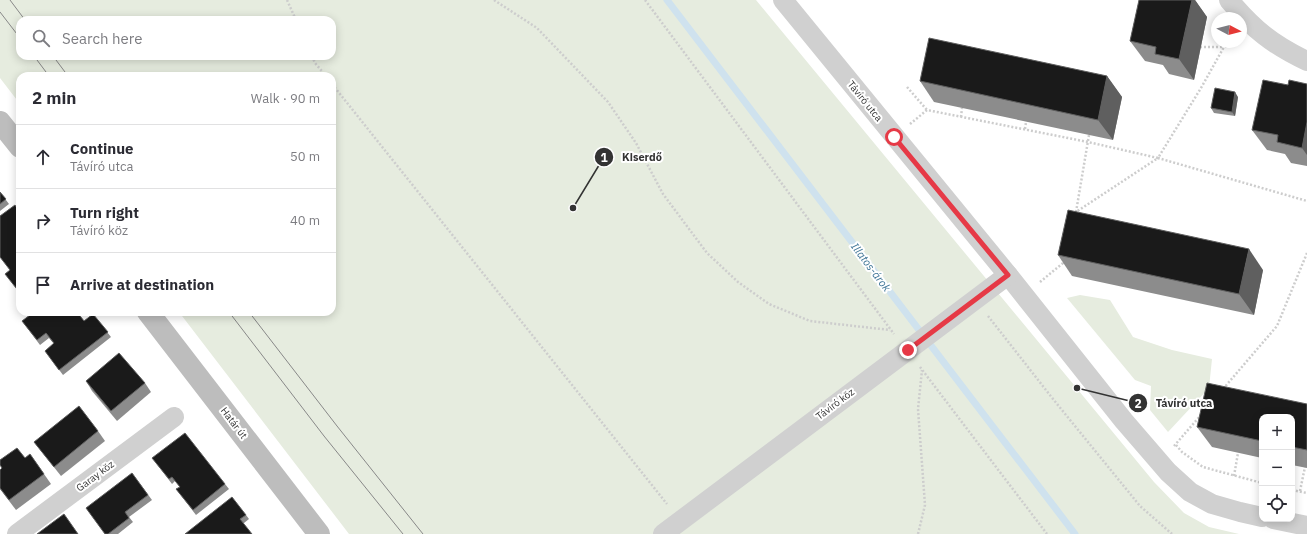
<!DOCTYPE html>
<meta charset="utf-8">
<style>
:root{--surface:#fff;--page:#f7f7f7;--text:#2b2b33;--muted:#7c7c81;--line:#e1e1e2}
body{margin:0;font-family:"IBM Plex Sans",sans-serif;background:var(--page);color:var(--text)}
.controls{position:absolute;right:12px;bottom:12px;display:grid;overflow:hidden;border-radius:8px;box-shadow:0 2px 10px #0003}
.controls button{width:36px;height:36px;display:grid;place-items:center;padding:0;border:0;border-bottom:1px solid var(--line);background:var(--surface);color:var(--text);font:20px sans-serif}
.compass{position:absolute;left:1211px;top:12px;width:36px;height:36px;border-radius:50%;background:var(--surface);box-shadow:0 2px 10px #0003;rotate:97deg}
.stop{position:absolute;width:12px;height:12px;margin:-9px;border:3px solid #e63946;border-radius:50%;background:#fff}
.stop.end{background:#e63946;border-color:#fff;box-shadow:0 1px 4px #0008}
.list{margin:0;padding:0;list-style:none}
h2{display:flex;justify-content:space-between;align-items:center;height:52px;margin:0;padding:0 16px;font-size:17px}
h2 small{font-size:13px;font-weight:400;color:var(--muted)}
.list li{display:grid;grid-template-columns:26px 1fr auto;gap:12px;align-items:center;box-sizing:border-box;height:64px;padding:0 16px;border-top:1px solid var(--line)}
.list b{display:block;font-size:15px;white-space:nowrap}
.list p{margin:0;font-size:13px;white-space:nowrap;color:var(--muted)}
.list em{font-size:13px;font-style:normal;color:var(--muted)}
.icon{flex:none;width:22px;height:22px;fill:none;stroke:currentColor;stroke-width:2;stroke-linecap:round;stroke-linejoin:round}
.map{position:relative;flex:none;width:1307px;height:534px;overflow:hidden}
.search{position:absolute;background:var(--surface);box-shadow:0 2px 10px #0003;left:16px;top:16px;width:320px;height:44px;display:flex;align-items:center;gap:10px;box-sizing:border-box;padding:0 14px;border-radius:12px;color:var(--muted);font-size:15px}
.panel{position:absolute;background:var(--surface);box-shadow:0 2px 10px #0003;left:16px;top:72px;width:320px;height:244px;border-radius:12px}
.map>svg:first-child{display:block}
</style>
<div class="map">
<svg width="1307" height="534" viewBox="0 0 1307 534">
<rect width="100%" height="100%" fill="#fff"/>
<g fill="#e6ecdf" fill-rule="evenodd">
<path d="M 0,0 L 756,0 L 1154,482 L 1184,513 L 1209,527 L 1239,534 L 349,534 L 179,312 L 332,312 L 332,76 L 20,76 L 20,104 L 0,78 ZM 20,20 L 332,20 L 332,56 L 20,56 Z"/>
<polygon points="1080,295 1110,300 1133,337 1172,350 1212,359 1209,388 1168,432 1150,410 1151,386 1135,380 1067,298"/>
</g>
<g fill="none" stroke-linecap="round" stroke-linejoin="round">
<polyline stroke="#cfe2ee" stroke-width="7" points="667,0 1075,534"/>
<g stroke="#cdcdcd" stroke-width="2.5" stroke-dasharray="2 2" stroke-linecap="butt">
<polyline points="287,0 296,20"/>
<polyline points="494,0 537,28 608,102 636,143 663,194 707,253 738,282 769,304 810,321 890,330"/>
<polyline points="645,0 894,334"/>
<polyline points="1200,47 1224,47"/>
<polyline points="312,56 315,63 326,76"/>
<polyline points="332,84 667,504"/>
<polyline points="907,87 927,110"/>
<polyline points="961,117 962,108"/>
<polyline points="910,124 927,110 1088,142 1158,158 1201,88 1224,47 1239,43"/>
<polyline points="1025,129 1026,122"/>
<polyline points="1076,212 1089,135"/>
<polyline points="1076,214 1076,212 1158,158 1307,201"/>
<polyline points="1040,282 1063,263 1063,260"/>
<polyline points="988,316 1053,399 1140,506 1172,534"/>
<polyline points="920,367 1047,534"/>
<polyline points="1223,389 1277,326 1307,253"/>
<polyline points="1176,445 1182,452 1203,467 1262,483"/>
<polyline points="1174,446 1201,415"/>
<polyline points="1234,476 1238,453"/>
<polyline points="1292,490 1307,493"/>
<polyline points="1300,491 1305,467"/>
<polyline points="918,534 925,505 918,409 922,370"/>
</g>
<g stroke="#d0d0d0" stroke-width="20">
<polyline points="783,0 1008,275 1124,421 1168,472 1190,492 1212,504 1240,512 1262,517"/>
<path d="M 1229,0 C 1253,29 1273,45 1307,61"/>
<polyline points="1273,519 1307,526"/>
<polyline points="17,534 174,417"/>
<polyline points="663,534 1008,275"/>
</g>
<g stroke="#bdbdbd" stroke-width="22">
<polyline points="0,122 20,147"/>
<polyline points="148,312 319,534"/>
</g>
<g stroke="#888" stroke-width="1">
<polyline points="10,0 25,20"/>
<polyline points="0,12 20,38"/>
<polyline points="34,56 49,76"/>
<polyline points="53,56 68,76"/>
<polyline points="229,312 324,436 403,534"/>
<polyline points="249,312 337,426 423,534"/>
</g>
</g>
<g fill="#8c8c8c">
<polygon points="1139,0 1195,0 1207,17 1194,80 1169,74 1163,65 1145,61 1130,41"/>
<polygon points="1107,76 1122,97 1113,140 934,102 920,81"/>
<polygon points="1307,84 1307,166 1291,163 1285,154 1267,150 1252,130 1288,85"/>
<polygon points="1238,97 1235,116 1214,113 1211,108"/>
<polygon points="0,192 9,204 0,211"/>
<polygon points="1058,255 1263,270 1254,315 1072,276"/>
<polygon points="34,312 83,312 79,315 84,321 93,314 111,337 63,375 45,351 54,344 49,338 40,345 22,321"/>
<polygon points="86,381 145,383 151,392 117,421 92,391"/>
<polygon points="1307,404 1307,468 1292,465 1292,417 1262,417 1262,458 1212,447 1197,427"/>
<polygon points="98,431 105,441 61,476 34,442"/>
<polygon points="30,454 51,484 16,510 0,489"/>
<polygon points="156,463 225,484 229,489 196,515 176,489 180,487 175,481 172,484"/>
<polygon points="132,473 152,500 129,517 133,522 118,534 105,534"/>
<polygon points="246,515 249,519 244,523 185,534"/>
</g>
<g fill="#5f5f5f">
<polygon points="1192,0 1195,0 1207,17 1194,80 1179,59"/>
<polygon points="1107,76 1122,97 1113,140 1098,120"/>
<polygon points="1235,92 1238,97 1235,116 1232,112"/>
<polygon points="1307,122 1307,155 1302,148"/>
<polygon points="1249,249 1263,270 1254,315 1239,294"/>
</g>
<g fill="#1a1a1a" stroke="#5f5f5f">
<polygon points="1139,0 1192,0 1179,59 1155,54 1156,47 1130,41"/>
<polygon points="929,38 1107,76 1098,120 920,81"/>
<polygon points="1263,80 1288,85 1289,80 1307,84 1307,122 1302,148 1277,142 1278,135 1252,130"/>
<polygon points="1215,88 1235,92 1232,112 1211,108"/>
<polygon points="0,192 6,199 0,204"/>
<polygon points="15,205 20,212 20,233 18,235 20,237 20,293 5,274 10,270 0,257 0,216"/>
<polygon points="1068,210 1249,249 1239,294 1058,255"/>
<polygon points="34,312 77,312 84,321 93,314 108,332 59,370 45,351 54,343 46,333 37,340 22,321"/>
<polygon points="119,353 145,383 111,411 86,381"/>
<polygon points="1207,383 1307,404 1307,450 1292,447 1292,417 1262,417 1262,441 1197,427"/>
<polygon points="79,406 98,431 54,467 34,442"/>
<polygon points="185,433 225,484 193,510 176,489 180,487 172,477 169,479 152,458"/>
<polygon points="17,448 25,458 30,454 44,474 9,500 0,488 0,470 2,468 0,465 0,460"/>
<polygon points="132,473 148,495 125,512 129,518 108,534 105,534 86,508"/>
<polygon points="232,497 246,515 240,519 252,534 185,534"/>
<polygon points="64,514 78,534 37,534"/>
</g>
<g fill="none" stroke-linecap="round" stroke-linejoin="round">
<polyline stroke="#e63946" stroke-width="5" points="894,137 1008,275 908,350"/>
</g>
<g text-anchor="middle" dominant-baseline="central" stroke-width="4" stroke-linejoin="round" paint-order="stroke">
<g font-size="10" fill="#333" stroke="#fff">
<text transform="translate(865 101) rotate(51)">Távíró utca</text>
<text transform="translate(835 404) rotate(-37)">Távíró köz</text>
<text transform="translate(234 423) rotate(53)">Határ út</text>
<text transform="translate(95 476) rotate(-37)">Garay köz</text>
</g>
<g font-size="11" font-style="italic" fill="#3f7597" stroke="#fff">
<text transform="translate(871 267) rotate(53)">Illatos-árok</text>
</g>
</g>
<path fill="none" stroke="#333" stroke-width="1.5" d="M573 208L604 157M1077 388L1138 403"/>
<g fill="#333" stroke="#fff" stroke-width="1.5">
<circle cx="573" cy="208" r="4"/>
<circle cx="1077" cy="388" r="4"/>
<circle cx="604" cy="157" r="10"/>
<circle cx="1138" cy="403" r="10"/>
</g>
<g font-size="12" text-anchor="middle" font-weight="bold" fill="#fff">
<text x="604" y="162">1</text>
<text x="1138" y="408">2</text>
</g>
<g font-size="11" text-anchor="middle" font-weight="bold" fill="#333" stroke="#fff" stroke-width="4" stroke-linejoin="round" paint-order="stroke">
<text x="642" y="161">Kiserdő</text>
<text x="1184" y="407">Távíró utca</text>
</g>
</svg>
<div class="controls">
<button>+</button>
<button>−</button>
<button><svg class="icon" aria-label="locate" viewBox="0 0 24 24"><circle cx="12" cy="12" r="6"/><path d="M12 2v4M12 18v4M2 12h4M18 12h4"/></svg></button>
</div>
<svg class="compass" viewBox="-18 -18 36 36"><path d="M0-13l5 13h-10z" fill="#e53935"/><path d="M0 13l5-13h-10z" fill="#7c7c81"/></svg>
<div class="stop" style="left:894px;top:137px"></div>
<div class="stop end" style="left:908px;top:350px"></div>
<div class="search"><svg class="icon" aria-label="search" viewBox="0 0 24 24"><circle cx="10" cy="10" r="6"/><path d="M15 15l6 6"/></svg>Search here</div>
<section class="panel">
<h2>2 min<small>Walk · 90 m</small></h2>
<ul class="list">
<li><svg class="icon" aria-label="ahead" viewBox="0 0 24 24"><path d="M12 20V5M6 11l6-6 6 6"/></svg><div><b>Continue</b><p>Távíró utca</p></div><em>50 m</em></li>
<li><svg class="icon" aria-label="right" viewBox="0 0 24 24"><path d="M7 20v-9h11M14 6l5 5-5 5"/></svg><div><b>Turn right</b><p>Távíró köz</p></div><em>40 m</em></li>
<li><svg class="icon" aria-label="arrive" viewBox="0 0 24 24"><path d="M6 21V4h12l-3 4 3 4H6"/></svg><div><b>Arrive at destination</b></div></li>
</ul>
</section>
</div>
